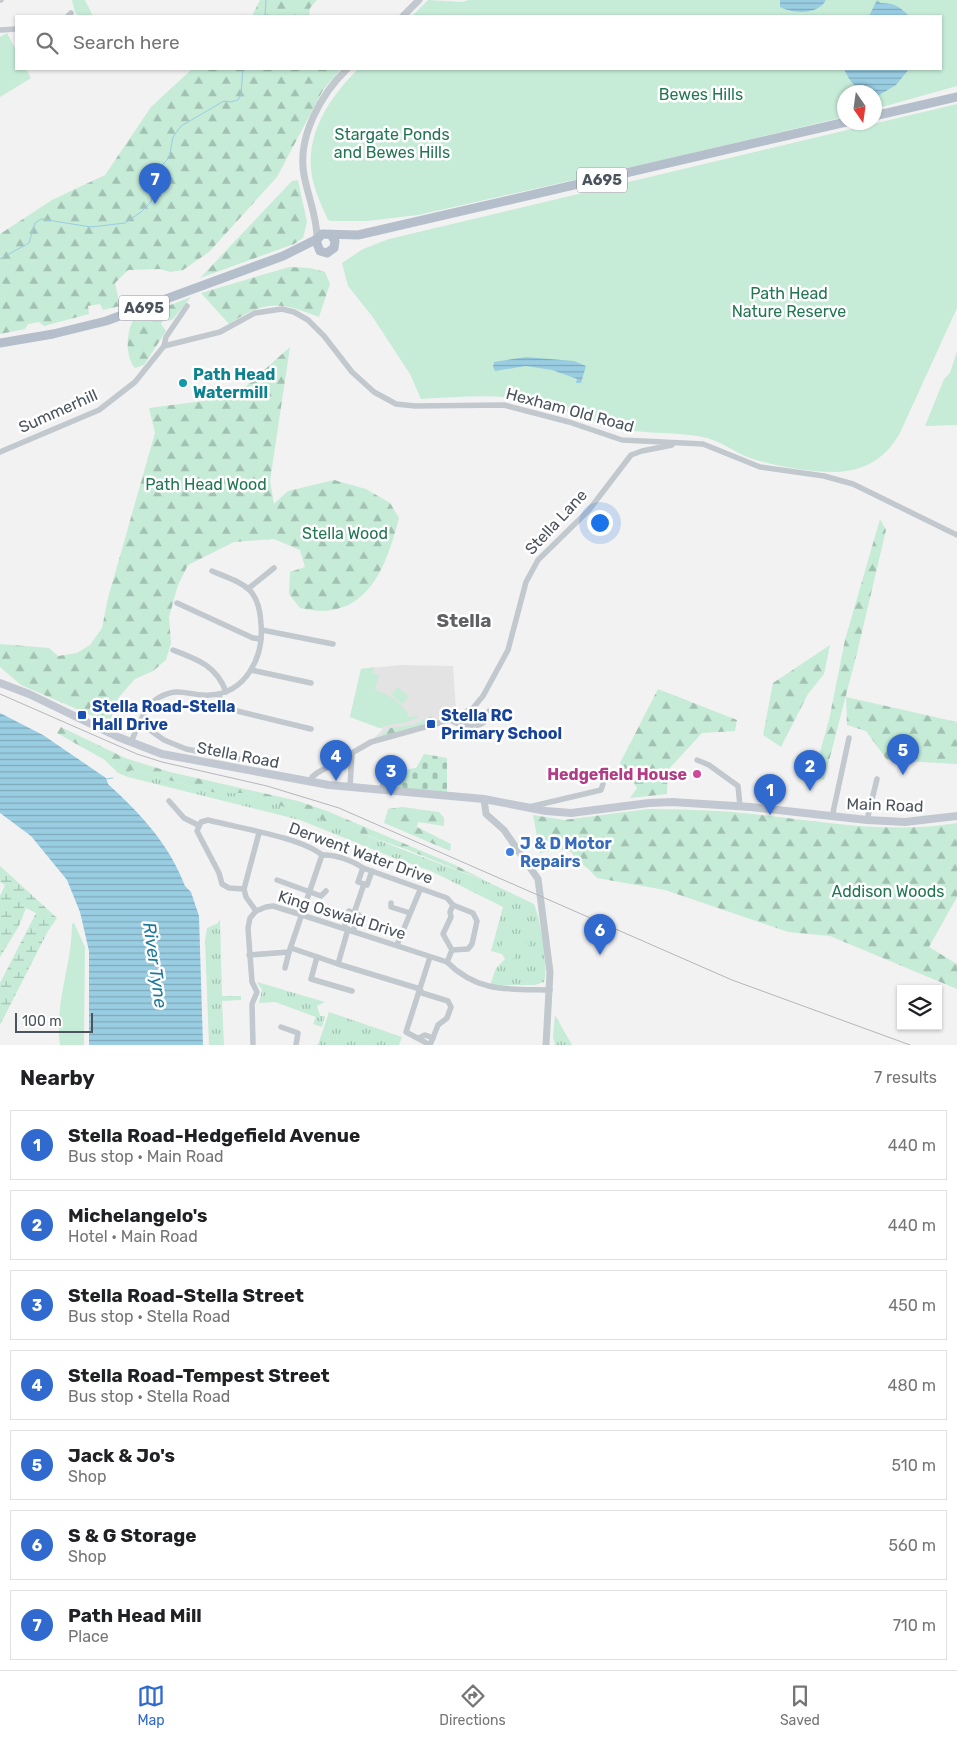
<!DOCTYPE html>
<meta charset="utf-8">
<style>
:root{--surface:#fff;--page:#f6f6f6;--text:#202124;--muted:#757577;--line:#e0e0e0;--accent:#306acf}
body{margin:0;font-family:Rubik,sans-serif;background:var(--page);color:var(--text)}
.controls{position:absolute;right:15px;bottom:15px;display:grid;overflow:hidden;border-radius:0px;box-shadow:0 1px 4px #0004}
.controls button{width:45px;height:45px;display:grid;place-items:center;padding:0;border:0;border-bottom:1px solid var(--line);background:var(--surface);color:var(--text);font:25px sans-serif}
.compass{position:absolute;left:837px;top:85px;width:45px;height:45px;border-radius:50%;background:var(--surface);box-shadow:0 1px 4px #0004;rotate:167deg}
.scale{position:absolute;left:15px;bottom:12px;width:78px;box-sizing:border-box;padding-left:5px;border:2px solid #4b535d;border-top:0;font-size:14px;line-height:18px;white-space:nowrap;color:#4b535d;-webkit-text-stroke:4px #fff;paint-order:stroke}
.you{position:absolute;left:599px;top:522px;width:18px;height:18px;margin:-12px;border:4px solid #fff;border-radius:50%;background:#1a73e8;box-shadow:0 0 0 8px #1a73e833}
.badge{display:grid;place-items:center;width:32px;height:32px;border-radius:50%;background:var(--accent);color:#fff;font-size:16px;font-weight:700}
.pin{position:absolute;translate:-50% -41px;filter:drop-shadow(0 1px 2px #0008)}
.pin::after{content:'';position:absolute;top:26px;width:18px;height:15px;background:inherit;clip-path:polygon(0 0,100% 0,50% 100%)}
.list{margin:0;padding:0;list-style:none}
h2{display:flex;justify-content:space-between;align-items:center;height:65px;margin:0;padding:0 20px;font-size:21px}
h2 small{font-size:16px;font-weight:400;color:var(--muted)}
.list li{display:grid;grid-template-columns:32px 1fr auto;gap:15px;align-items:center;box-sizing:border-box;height:70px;margin:0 10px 10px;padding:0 10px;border:1px solid var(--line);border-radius:0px}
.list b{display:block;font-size:19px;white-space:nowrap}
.list p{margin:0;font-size:16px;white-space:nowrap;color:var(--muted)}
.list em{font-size:16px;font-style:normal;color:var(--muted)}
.icon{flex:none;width:28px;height:28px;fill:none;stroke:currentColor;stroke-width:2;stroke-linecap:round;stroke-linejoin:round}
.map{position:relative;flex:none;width:957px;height:1045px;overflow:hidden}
.search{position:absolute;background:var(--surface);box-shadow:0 1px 4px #0004;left:15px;right:15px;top:15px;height:55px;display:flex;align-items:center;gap:12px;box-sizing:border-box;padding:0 18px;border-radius:0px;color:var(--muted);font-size:19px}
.sheet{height:625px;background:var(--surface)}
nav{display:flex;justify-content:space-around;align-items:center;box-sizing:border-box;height:70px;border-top:1px solid var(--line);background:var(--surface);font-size:14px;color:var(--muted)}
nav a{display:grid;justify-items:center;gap:2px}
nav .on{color:var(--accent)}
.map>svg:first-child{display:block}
</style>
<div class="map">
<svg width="957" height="1045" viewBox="0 0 957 1045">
<defs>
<pattern id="grass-tufts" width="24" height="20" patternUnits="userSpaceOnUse" patternTransform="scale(1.25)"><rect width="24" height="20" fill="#c6ebd7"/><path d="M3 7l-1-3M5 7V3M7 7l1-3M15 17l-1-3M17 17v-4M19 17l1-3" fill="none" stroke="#a3c1b2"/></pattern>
<pattern id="forest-firs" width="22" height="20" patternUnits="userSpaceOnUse" patternTransform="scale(1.25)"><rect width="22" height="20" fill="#c6ebd7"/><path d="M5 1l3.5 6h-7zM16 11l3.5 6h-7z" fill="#a3c1b2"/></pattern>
<pattern id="wetland-marsh" width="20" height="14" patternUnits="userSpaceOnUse" patternTransform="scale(1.25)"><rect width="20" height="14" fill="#c6ebd7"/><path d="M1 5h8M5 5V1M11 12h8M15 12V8" fill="none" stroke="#a3c1b2"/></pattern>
<pattern id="cemetery-stones" width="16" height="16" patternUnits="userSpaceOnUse" patternTransform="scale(1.25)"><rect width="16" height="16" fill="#c6ebd7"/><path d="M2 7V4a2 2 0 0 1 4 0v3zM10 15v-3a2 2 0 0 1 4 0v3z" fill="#a3c1b2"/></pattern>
<pattern id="water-rules" width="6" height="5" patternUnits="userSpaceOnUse" patternTransform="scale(1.25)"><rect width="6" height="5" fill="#99cde2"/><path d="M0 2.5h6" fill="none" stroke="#7fa9ba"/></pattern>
</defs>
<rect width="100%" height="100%" fill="#f3f2f2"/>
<polygon fill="#e4e3e3" points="400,665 453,666 456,709 464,711 430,724 371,741 383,729 350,717 361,669"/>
<g fill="url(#grass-tufts)">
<polygon points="72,0 85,0 93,16 78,16 75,12"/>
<path d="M 131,770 L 216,793 L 245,793 L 302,811 L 490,883 L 534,904 C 540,917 549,969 544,982 L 535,985 L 490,985 L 496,968 L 505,959 L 502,954 L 491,951 L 503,907 L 431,871 L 394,858 L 300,820 L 128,777 Z"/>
<polygon points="220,919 222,996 241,996 241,1000 222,1001 224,1045 209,1045 205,940 207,928 218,923"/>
<polygon points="257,982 325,1002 317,1006 320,1016 325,1016 322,1027 313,1024 316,1017 275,1002 259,1003 262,990"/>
<polygon points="329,1012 402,1037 399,1045 318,1045"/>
<polygon points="555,1015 572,1045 555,1045 553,1037"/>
</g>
<g fill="url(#forest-firs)">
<polygon points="260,0 317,0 310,8 309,16 252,16"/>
<polygon points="192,69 341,69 323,90 277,177 209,252 183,270 170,272 160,269 128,270 115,283 120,306 103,310 100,304 88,306 89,314 44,326 39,322 28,324 25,329 0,334 0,234 52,200 105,175 151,107"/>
<polygon points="298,180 307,222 303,238 294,244 200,278 292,181"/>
<path d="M 289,267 L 310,268 L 325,272 L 330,284 L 319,317 C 279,301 266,300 229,324 L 201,293 Z"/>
<path d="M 191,297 L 173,319 L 169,321 L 165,318 L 161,324 L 166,331 L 144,365 L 135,368 C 125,357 126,331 134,319 Z"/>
<path d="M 290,347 L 270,481 L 274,504 L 288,491 L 334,480 L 366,489 L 390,503 L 399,518 C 388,559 373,609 323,611 C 315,611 307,609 300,608 L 289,594 L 290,572 L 305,567 L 300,550 L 274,539 L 234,542 L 188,565 L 178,585 L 169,617 L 171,643 L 166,660 L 153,671 L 135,679 L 119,697 L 109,723 L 21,685 L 0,667 L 0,644 L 49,648 L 58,656 L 77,653 L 90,645 L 102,628 L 108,598 L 155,433 L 149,408 L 226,398 L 236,395 Z"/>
<polygon points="880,519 886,530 857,653 824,780 813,777 829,720 845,640"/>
<polygon points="830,645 824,674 808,694 781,747 763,735 773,683"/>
<polygon points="658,689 737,720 735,731 702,733 668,770 667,794 630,798 637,788 620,763"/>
<polygon points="846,697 957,722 957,764 887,760 866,731 847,725"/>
<polygon points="430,716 432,719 430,724 377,739 390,728 414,725"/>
<polygon points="61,727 125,758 170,772 298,801 327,811 455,865 490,883 408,850 245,793 216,793 131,770 128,777 118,773 105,760 57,733"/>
<polygon points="402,807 439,812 444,818 444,826 418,822 417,827 451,844 450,851 384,823 388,809"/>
<path d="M 648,809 C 676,809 705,810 732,812 C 807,818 883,836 957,823 L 957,897 L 929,947 L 957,964 L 957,989 L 830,936 L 788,932 L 665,890 L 597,878 C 588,867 578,863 571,852 L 559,849 L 540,853 L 533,815 L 564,820 Z"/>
</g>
<polygon fill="url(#wetland-marsh)" points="0,866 57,918 48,931 0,1025 0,983 36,913 26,908 19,926 0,957 0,896 5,885 0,882"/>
<polygon fill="url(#cemetery-stones)" points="424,754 447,758 447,792 385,787 390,766 408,769 416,768"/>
<g fill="#c6ebd7">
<path d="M 428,0 L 462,2 L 469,0 L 957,0 L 957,86 L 875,109 L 874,92 L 844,92 L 844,117 L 663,160 L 418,215 L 367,221 L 331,221 L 328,220 C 321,204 312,186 311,168 C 308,129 332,95 358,69 L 941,69 L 941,16 L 412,16 Z"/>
<polygon points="7,33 16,50 16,69 26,69 31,78 0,97 0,37"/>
<path d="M 957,104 L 957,308 L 899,435 C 884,459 866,470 838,472 C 813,473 767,465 745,456 C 732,450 721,442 707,438 C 678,431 647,435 617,428 C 586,421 556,405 523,399 C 490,394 455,397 421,399 L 410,374 L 372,316 L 348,286 L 342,263 L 363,249 L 389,239 Z"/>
<polygon points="957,351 957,425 925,426 944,379 950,373"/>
<path d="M 375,667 L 372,673 L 379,675 L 375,690 C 389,695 403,702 409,717 L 420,716 C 408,725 392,722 379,728 L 350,717 L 361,669 Z"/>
<polygon points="398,687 409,697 402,704 391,694"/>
<path d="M 74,923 L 85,947 L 84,1045 L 60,1045 C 54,1004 72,965 72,924 Z"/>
<polygon points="506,938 529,943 528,951 517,951 514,958 508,960 501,946"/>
</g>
<g fill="url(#water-rules)">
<path d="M 780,0 L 826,0 C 818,15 793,14 780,7 Z"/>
<path d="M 877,0 L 881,3 C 894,3 899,6 909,16 L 869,16 Z"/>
<path d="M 844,69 L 909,69 L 896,85 L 876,97 L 874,92 C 858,92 850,83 844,69 Z"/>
<polygon points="526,357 574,361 586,366 581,383 576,383 577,379 552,370 526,366 495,371 493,367 494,362"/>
<path d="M 0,713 L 43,735 L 106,778 L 108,784 C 141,814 169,844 185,886 L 191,892 L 199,916 L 203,1045 L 89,1045 L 89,951 L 80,912 L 67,880 L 31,836 L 0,813 Z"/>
</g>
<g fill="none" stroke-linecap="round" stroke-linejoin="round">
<g stroke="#99cde2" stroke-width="1">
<polyline points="265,16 266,0"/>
<polyline points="0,259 29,243 35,223 41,219 91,227 125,223 141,212 151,202 158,169 169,158 173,137 181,126 224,101 230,102 238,100 241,95 243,69"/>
<polyline points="106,779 113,778"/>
</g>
<g stroke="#c1c8ce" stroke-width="5.5">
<polyline points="0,0 1,0"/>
<polyline points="68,16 71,13"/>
<polyline points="0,30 16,29"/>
<polyline points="164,346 166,337 187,306"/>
<polyline points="0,452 99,410 135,382 164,346 220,332 255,313 282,309 294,312 308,320 324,336 352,372 374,392 396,404 415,406 504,405 569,422 622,440 703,444 760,467 824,476 853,484 957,535"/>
<polyline points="249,588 274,568"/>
<polyline points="177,603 253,638 261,639"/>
<polyline points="262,630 333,644"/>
<path d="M 173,650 C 197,659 217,666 226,692"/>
<polyline points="251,670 311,683"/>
<polyline points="219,695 221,702 229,709 311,729"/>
<path d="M 450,720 C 463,728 487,731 489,711"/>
<polyline points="140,723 164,740 186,749 259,763"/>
<path d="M 131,742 C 138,727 144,707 158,698 C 180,685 189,697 210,695 C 246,693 264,657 261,624 C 259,586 243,584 212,571"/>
<polyline points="697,760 709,765 738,786 740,806"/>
<polyline points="311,782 312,777 317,773 371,742 450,720 473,708 483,696 508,650 526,582 538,560 589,510 631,455 642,451 672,445"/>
<polyline points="350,787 352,753"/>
<polyline points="382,790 388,758"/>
<polyline points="169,801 184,818 198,825"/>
<polyline points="529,807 601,790 603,784"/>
<polyline points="832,817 849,738"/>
<polyline points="867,820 877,779"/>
<polyline points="363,868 358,882 367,885 372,871"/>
<polyline points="277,880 321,896 326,891"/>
<path d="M 244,889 L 229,888 L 222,884 L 219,873 L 197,831 L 201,822 L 208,820 C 238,828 300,837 322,855 C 335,854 353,861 363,868 L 447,898 L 453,905 L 473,913 L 477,921 L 472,944 L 468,949 L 452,950"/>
<polyline points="391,903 391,907 410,913"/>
<polyline points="256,911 246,897 244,889 259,833"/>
<polyline points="344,928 349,911 354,913 364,884"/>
<polyline points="348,929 338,964 420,989 422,993 448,1001 451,1007 447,1018 438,1025 430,1045"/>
<polyline points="353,931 359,915 354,913"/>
<polyline points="397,945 420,890"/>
<polyline points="291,948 338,964"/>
<polyline points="249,955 289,952 322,855"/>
<polyline points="317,957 311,979 352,991"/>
<polyline points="430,957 406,1032 430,1045"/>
<polyline points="447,962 452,950 443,934 451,917 450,912 453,905"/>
<polyline points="285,968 289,952"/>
<polyline points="281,1027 298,1033 296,1045"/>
<polyline points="419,1038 425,1035 433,1038"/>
<path d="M 253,1045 L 252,1004 L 257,992 L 252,982 L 248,928 L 250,918 L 256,911 L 266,907 L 273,906 L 302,915 L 447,962 C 478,993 509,989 550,990"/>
</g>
<g stroke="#c1c8ce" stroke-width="7">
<polyline points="403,16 419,0"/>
<path d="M 317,238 C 317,216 308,197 304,175 C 297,137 321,94 347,69"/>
<polyline points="484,799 486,814 504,830 538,879 550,972 546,1045"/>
</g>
<polyline stroke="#c2c8d2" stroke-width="8" points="0,683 29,694 118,737 162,754 329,785 484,799 546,811 571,813 649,803 672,802 751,807 867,820 905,822 957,816"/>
<g stroke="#b5bfcc" stroke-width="9">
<polyline points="874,116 957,97"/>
<polyline points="331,235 335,241 334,248 327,253 320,251 316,241 322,234 358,235 846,122"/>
<polyline points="0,343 53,334 106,321 283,256 317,239"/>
</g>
<polyline stroke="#b4b6bb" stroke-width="1" points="0,694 137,754 162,762 267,786 339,808 732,980 910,1045"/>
</g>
<circle fill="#0f9aa8" stroke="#fff" stroke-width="2" cx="183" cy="383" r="5"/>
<g fill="#1a4fb4" stroke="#fff" stroke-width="2">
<rect x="77" y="710" width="10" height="10" rx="2.5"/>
<rect x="426" y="719" width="10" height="10" rx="2.5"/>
</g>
<circle fill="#d1479c" stroke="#fff" stroke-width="2" cx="697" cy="774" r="5"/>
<circle fill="#3f7fe0" stroke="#fff" stroke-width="2" cx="510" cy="852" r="5"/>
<g text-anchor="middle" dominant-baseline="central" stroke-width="5" stroke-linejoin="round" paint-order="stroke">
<g fill="#fff" stroke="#81878e" stroke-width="1">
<rect x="577" y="167.5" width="50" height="25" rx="4"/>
<rect x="119" y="295.5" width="50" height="25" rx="4"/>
</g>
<g font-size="15" font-weight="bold" fill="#4b535d">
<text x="602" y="180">A695</text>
<text x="144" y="308">A695</text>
</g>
<g font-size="16" fill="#237653" stroke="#fff">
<text x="701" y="94">Bewes Hills</text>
<text x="392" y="134">Stargate Ponds<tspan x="392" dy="18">and Bewes Hills</tspan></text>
<text x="789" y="293">Path Head<tspan x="789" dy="18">Nature Reserve</tspan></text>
<text x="206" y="484">Path Head Wood</text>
<text x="345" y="533">Stella Wood</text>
<text x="888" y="891">Addison Woods</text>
</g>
<g font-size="16" font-weight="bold" fill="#0d838f" stroke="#fff" text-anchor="start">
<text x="193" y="374">Path Head<tspan x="193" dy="18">Watermill</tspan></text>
</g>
<g font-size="16" fill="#4b535d" stroke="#fff">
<text transform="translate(570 410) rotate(15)">Hexham Old Road</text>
<text transform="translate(58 411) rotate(-24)">Summerhill</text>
<text transform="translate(556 522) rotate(-47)">Stella Lane</text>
<text transform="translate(238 755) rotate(11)">Stella Road</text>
<text transform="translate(885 805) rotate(2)">Main Road</text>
<text transform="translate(361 853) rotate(20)">Derwent Water Drive</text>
<text transform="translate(342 915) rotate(17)">King Oswald Drive</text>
</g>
<g font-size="16" font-weight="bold" fill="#164399" stroke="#fff" text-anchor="start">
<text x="92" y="706">Stella Road-Stella<tspan x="92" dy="18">Hall Drive</tspan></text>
<text x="441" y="715">Stella RC<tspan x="441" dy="18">Primary School</tspan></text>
</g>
<g font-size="16" font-weight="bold" fill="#b23c85" stroke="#fff" text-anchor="end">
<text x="687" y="774">Hedgefield House</text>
</g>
<g font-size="16" font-weight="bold" fill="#366cbe" stroke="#fff" text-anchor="start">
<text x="520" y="843">J &amp; D Motor<tspan x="520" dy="18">Repairs</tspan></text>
</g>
<g font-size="18" font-style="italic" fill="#1e799c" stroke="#fff">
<text transform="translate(155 965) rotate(82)">River Tyne</text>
</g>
<g font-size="19" font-weight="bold" fill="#5f6165" stroke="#fff">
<text x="464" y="620">Stella</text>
</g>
</g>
</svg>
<div class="controls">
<button><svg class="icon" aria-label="layers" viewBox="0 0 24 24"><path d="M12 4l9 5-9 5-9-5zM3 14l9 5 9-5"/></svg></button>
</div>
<svg class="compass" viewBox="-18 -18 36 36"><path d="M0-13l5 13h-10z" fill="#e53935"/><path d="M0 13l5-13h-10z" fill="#757577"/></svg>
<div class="scale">100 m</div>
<div class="you"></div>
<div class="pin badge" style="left:770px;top:815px">1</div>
<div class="pin badge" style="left:810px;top:791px">2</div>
<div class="pin badge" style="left:391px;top:796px">3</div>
<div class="pin badge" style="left:336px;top:781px">4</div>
<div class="pin badge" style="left:903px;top:775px">5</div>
<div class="pin badge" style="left:600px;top:955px">6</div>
<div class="pin badge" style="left:155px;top:204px">7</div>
<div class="search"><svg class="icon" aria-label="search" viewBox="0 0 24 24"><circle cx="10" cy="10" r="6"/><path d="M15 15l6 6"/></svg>Search here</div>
</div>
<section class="sheet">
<h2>Nearby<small>7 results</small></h2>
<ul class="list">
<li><span class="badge">1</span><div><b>Stella Road-Hedgefield Avenue</b><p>Bus stop · Main Road</p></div><em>440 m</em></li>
<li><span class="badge">2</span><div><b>Michelangelo's</b><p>Hotel · Main Road</p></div><em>440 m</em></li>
<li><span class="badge">3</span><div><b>Stella Road-Stella Street</b><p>Bus stop · Stella Road</p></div><em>450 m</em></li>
<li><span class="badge">4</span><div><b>Stella Road-Tempest Street</b><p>Bus stop · Stella Road</p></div><em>480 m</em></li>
<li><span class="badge">5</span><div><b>Jack &amp; Jo's</b><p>Shop</p></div><em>510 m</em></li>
<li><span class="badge">6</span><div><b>S &amp; G Storage</b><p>Shop</p></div><em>560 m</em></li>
<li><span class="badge">7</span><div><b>Path Head Mill</b><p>Place</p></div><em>710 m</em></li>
</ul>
</section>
<nav>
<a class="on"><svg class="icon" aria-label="map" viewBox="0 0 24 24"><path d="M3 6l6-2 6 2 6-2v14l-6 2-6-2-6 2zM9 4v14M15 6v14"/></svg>Map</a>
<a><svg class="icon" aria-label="directions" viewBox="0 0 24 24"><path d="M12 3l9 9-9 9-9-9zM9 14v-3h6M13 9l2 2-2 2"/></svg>Directions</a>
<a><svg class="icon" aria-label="saved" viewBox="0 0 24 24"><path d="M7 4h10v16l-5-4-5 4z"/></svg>Saved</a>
</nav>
